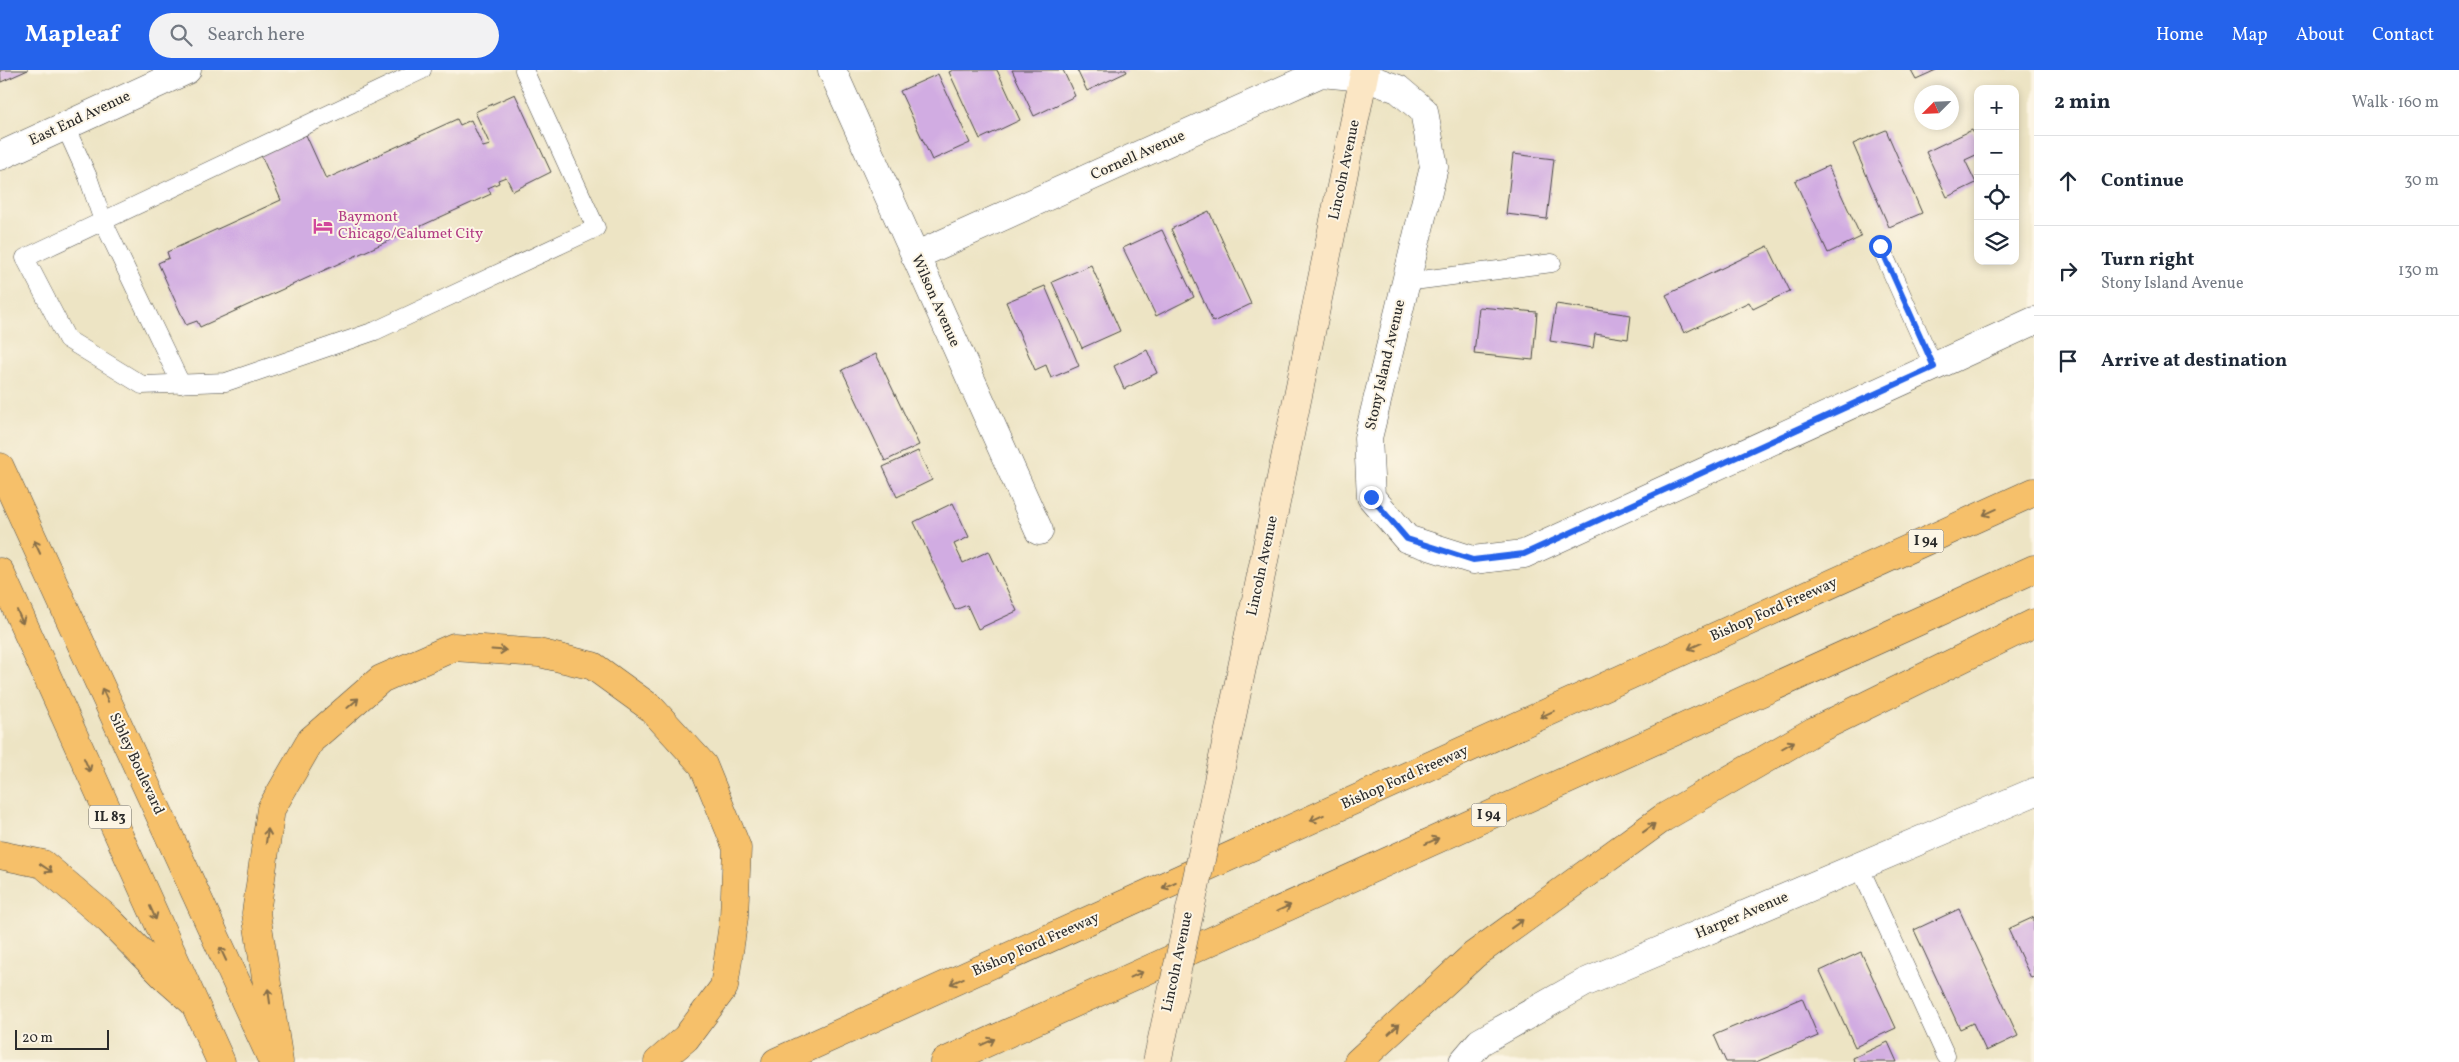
<!DOCTYPE html>
<meta charset="utf-8">
<style>
:root{--surface:#fff;--page:#f2f2f3;--text:#1f2937;--muted:#747a83;--line:#e0e1e3;--accent:#2563eb}
body{margin:0;font-family:Vollkorn,serif;background:var(--page);color:var(--text)}
.controls{position:absolute;right:15px;top:15px;display:grid;overflow:hidden;border-radius:10px;box-shadow:0 2px 8px #0003}
.controls button{width:45px;height:45px;display:grid;place-items:center;padding:0;border:0;border-bottom:1px solid var(--line);background:var(--surface);color:var(--text);font:25px sans-serif}
.compass{position:absolute;left:1914px;top:15px;width:45px;height:45px;border-radius:50%;background:var(--surface);box-shadow:0 2px 8px #0003;rotate:246deg}
.scale{position:absolute;left:15px;bottom:12px;width:94px;box-sizing:border-box;padding-left:5px;border:2px solid #2b2b2b;border-top:0;font-size:14px;line-height:18px;white-space:nowrap;color:#2b2b2b;-webkit-text-stroke:4px #fcf5e5;paint-order:stroke}
.stop{position:absolute;width:15px;height:15px;margin:-11px;border:4px solid #2563eb;border-radius:50%;background:#fff}
.stop.end{background:#2563eb;border-color:#fff;box-shadow:0 1px 5px #0008}
.list{margin:0;padding:0;list-style:none}
h2{display:flex;justify-content:space-between;align-items:center;height:65px;margin:0;padding:0 20px;font-size:21px}
h2 small{font-size:16px;font-weight:400;color:var(--muted)}
.list li{display:grid;grid-template-columns:32px 1fr auto;gap:15px;align-items:center;box-sizing:border-box;height:90px;padding:0 20px;border-top:1px solid var(--line)}
.list b{display:block;font-size:19px;white-space:nowrap}
.list p{margin:0;font-size:16px;white-space:nowrap;color:var(--muted)}
.list em{font-size:16px;font-style:normal;color:var(--muted)}
.icon{flex:none;width:28px;height:28px;fill:none;stroke:currentColor;stroke-width:2;stroke-linecap:round;stroke-linejoin:round}
.map{position:relative;flex:none;width:2034px;height:992px;overflow:hidden}
header{display:flex;align-items:center;gap:30px;box-sizing:border-box;height:70px;padding:0 25px;background:var(--accent);color:#fff}
header strong{font-size:24px}
nav{display:flex;gap:28px;margin-inline-start:auto;font-size:18px}
.search{width:350px;height:45px;background:var(--page);display:flex;align-items:center;gap:12px;box-sizing:border-box;padding:0 18px;border-radius:28px;color:var(--muted);font-size:19px}
main{display:flex}
aside{flex:1;background:var(--surface)}
.map>svg:first-child{display:block}
</style>
<header>
<strong>Mapleaf</strong>
<div class="search"><svg class="icon" aria-label="search" viewBox="0 0 24 24"><circle cx="10" cy="10" r="6"/><path d="M15 15l6 6"/></svg>Search here</div>
<nav><a>Home</a><a>Map</a><a>About</a><a>Contact</a></nav>
</header>
<main>
<div class="map">
<svg width="2034" height="992" viewBox="0 0 2034 992">
<rect width="100%" height="100%" fill="#fcf5e5"/>
<filter id="ink" filterUnits="userSpaceOnUse"><feTurbulence type="fractalNoise" baseFrequency=".02" numOctaves="2"/><feDisplacementMap in="SourceGraphic" scale="10" xChannelSelector="R" yChannelSelector="G"/><feConvolveMatrix kernelMatrix="1 2 1 2 8 2 1 2 1" color-interpolation-filters="sRGB"/></filter>
<filter id="wash" filterUnits="userSpaceOnUse"><feTurbulence type="fractalNoise" baseFrequency=".0096" numOctaves="4" result="noise"/><feDisplacementMap in="SourceGraphic" scale="20" xChannelSelector="R" yChannelSelector="G"/><feGaussianBlur stdDeviation="1.12" result="paint"/><feColorMatrix in="noise" values="0 0 0 0 0 0 0 0 0 0 0 0 0 0 0 0 0 1.4 0 .05"/><feComposite in="paint" operator="in"/></filter>
<g filter="url(#wash)">
<rect width="100%" height="100%" fill="#ede4c4"/>
<g id="blocks">
<g fill="#d1ace2">
<polygon points="0,0 28,0 1,12"/>
<polygon points="953,0 997,0 1020,50 980,69 949,2"/>
<polygon points="1012,0 1063,0 1075,26 1034,46"/>
<polygon points="1077,0 1126,0 1127,2 1087,21"/>
<polygon points="1911,0 1936,0 1916,9"/>
<polygon points="938,4 970,73 932,90 900,21"/>
<polygon points="515,24 551,102 513,121 506,107 498,110 499,113 488,118 491,124 200,257 197,251 186,255 158,193 169,188 167,182 281,130 261,85 306,65 326,109 457,49 460,55 471,50 483,77 490,75 475,42"/>
<polygon points="1886,60 1922,143 1889,157 1853,74"/>
<polygon points="1972,60 1978,71 1978,84 1965,90 1976,113 1947,127 1926,82"/>
<polygon points="1513,84 1554,89 1547,149 1506,144"/>
<polygon points="1828,96 1861,167 1828,183 1795,111"/>
<polygon points="1209,141 1251,234 1213,252 1171,159"/>
<polygon points="1162,160 1194,227 1156,246 1123,178"/>
<polygon points="1768,176 1790,221 1753,239 1749,232 1684,263 1666,225"/>
<polygon points="1091,195 1120,261 1082,278 1052,212"/>
<polygon points="1045,216 1079,296 1051,308 1046,295 1035,300 1006,232"/>
<polygon points="1556,234 1631,245 1628,269 1595,264 1593,278 1550,271"/>
<polygon points="1479,237 1537,242 1533,290 1474,284"/>
<polygon points="1147,280 1157,303 1124,319 1114,296"/>
<polygon points="876,284 919,375 885,391 842,300"/>
<polygon points="918,381 932,410 897,427 883,397"/>
<polygon points="953,433 969,467 954,474 963,493 989,481 1017,541 978,559 967,535 955,540 914,452"/>
<polygon points="1959,839 2018,966 1986,981 1973,953 1960,959 1914,860"/>
<polygon points="2034,847 2034,907 2031,908 2008,859"/>
<polygon points="1861,882 1896,958 1855,977 1820,901"/>
<polygon points="1802,928 1818,966 1756,992 1726,992 1714,965"/>
<polygon points="1888,972 1897,992 1854,992 1853,988"/>
</g>
</g>
</g>
<g filter="url(#ink)">
<use href="#blocks" fill-opacity="0" stroke="#484742" stroke-width="1"/>
<g fill="none" stroke-linecap="round" stroke-linejoin="round">
<defs>
<g id="lane">
<polyline points="422,0 25,188 67,269 142,315 226,312 375,261 596,158 524,0"/>
<polyline points="65,56 88,107 103,151 181,314"/>
<polyline points="1880,176 1934,297"/>
<polyline points="1406,212 1552,193"/>
<polyline points="1859,796 1946,986"/>
</g>
<g id="street">
<polyline points="832,0 1039,461"/>
<polyline points="0,86 187,0"/>
<polyline points="915,186 1321,3 1364,7 1398,19 1424,41 1434,97 1368,368 1371,427 1407,469 1473,490 1524,484 2034,251"/>
<polyline points="1463,992 1480,972 1584,913 2034,722"/>
</g>
<polyline id="secondary" points="1231,651 1365,0"/>
<g id="primary">
<polyline points="0,397 273,992"/>
<polyline points="0,502 221,992"/>
</g>
<g id="highway">
<polyline points="0,785 43,794 109,850 167,909 192,931"/>
<polyline points="279,992 256,843 271,739 311,670 381,609 454,577 539,583 593,596 651,638 703,695 737,778 734,847 724,917 686,968 658,992"/>
<polyline points="776,992 2034,422"/>
<polyline points="944,992 2034,499"/>
<polyline points="1358,992 1474,885 1663,748 1814,661 2034,553"/>
</g>
</defs>
<use href="#lane" stroke="#484742" stroke-width="19"/>
<use href="#street" stroke="#484742" stroke-width="29"/>
<use href="#secondary" stroke="#484742" stroke-width="29"/>
<use href="#primary" stroke="#484742" stroke-width="29"/>
<use href="#highway" stroke="#484742" stroke-width="29"/>
<use href="#lane" stroke="#fff" stroke-width="18"/>
<use href="#street" stroke="#fff" stroke-width="28"/>
<use href="#secondary" stroke="#fbe6c4" stroke-width="28"/>
<use href="#primary" stroke="#f6c06b" stroke-width="28"/>
<use href="#highway" stroke="#f6c06b" stroke-width="28"/>
<defs>
<polyline id="secondary-bridge" points="1157,992 1231,651"/>
</defs>
<use href="#secondary-bridge" stroke="#484742" stroke-width="29" stroke-linecap="butt"/>
<use href="#secondary-bridge" stroke="#fbe6c4" stroke-width="28"/>
</g>
<defs><path id="oneway-shaft" d="M-6 0H5M1.5-3L5.5 0L1.5 3" fill="none" stroke-width="1.6" stroke-linecap="round" stroke-linejoin="round" transform="scale(1.25)"/></defs>
<g stroke="#866e48">
<use href="#oneway-shaft" transform="translate(1990 442) rotate(156)"/>
<use href="#oneway-shaft" transform="translate(37 477) rotate(-115)"/>
<use href="#oneway-shaft" transform="translate(20 547) rotate(66)"/>
<use href="#oneway-shaft" transform="translate(1695 576) rotate(156)"/>
<use href="#oneway-shaft" transform="translate(499 580) rotate(4)"/>
<use href="#oneway-shaft" transform="translate(105 625) rotate(-115)"/>
<use href="#oneway-shaft" transform="translate(353 633) rotate(-41)"/>
<use href="#oneway-shaft" transform="translate(1547 644) rotate(156)"/>
<use href="#oneway-shaft" transform="translate(1788 675) rotate(-30)"/>
<use href="#oneway-shaft" transform="translate(87 695) rotate(66)"/>
<use href="#oneway-shaft" transform="translate(1317 748) rotate(156)"/>
<use href="#oneway-shaft" transform="translate(1649 758) rotate(-36)"/>
<use href="#oneway-shaft" transform="translate(267 766) rotate(-82)"/>
<use href="#oneway-shaft" transform="translate(1432 771) rotate(-24)"/>
<use href="#oneway-shaft" transform="translate(46 798) rotate(34)"/>
<use href="#oneway-shaft" transform="translate(1169 815) rotate(156)"/>
<use href="#oneway-shaft" transform="translate(1284 838) rotate(-24)"/>
<use href="#oneway-shaft" transform="translate(153 843) rotate(66)"/>
<use href="#oneway-shaft" transform="translate(1517 854) rotate(-36)"/>
<use href="#oneway-shaft" transform="translate(223 884) rotate(-115)"/>
<use href="#oneway-shaft" transform="translate(1136 905) rotate(-24)"/>
<use href="#oneway-shaft" transform="translate(957 911) rotate(156)"/>
<use href="#oneway-shaft" transform="translate(269 926) rotate(-98)"/>
<use href="#oneway-shaft" transform="translate(1394 959) rotate(-42)"/>
<use href="#oneway-shaft" transform="translate(988 972) rotate(-25)"/>
</g>
</g>
<g fill="none" stroke-linecap="round" stroke-linejoin="round" filter="url(#ink)">
<polyline stroke="#2563eb" stroke-width="6" points="1371,427 1407,469 1473,490 1524,484 1934,297 1880,176"/>
</g>
<defs>
<symbol id="hotel-bare" viewBox="-9 -9 18 18"><path d="M-6-4.5h1.5V1H6V5H4.5V3h-9V5H-6ZM-4 0a1.8 1.8 0 1 1 3.6 0ZM.5 0V-2.5h3Q6-2.5 6 0Z" fill="#d1479c" stroke="#fcf5e5" stroke-width="2.5" paint-order="stroke"/></symbol>
</defs>
<g fill-rule="evenodd">
<use href="#hotel-bare" x="309" y="142" width="28" height="28"/>
</g>
<g text-anchor="middle" dominant-baseline="central" stroke-width="4" stroke-linejoin="round" paint-order="stroke">
<g fill="#fcf5e5" stroke="#6a6863" stroke-width="1">
<rect x="1908.5" y="459.5" width="35" height="23" rx="4"/>
<rect x="1471.5" y="733.5" width="35" height="23" rx="4"/>
<rect x="89" y="735.5" width="42" height="23" rx="4"/>
</g>
<g font-size="14" font-weight="bold" fill="#2b2b2b">
<text x="1926" y="471">I 94</text>
<text x="1489" y="745">I 94</text>
<text x="110" y="747">IL 83</text>
</g>
<g font-size="15" fill="#2b2b2b" stroke="#fcf5e5">
<text transform="translate(80 49) rotate(-25)">East End Avenue</text>
<text transform="translate(1138 86) rotate(-24)">Cornell Avenue</text>
<text transform="translate(1345 100) rotate(-78)">Lincoln Avenue</text>
<text transform="translate(935 231) rotate(66)">Wilson Avenue</text>
<text transform="translate(1386 295) rotate(-77)">Stony Island Avenue</text>
<text transform="translate(1263 496) rotate(-78)">Lincoln Avenue</text>
<text transform="translate(1774 540) rotate(-24)">Bishop Ford Freeway</text>
<text transform="translate(136 694) rotate(65)">Sibley Boulevard</text>
<text transform="translate(1405 708) rotate(-24)">Bishop Ford Freeway</text>
<text transform="translate(1742 846) rotate(-23)">Harper Avenue</text>
<text transform="translate(1036 875) rotate(-24)">Bishop Ford Freeway</text>
<text transform="translate(1178 892) rotate(-78)">Lincoln Avenue</text>
</g>
<g font-size="15" fill="#b23c85" stroke="#fcf5e5" text-anchor="start">
<text x="338" y="147">Baymont<tspan x="338" dy="17">Chicago/Calumet City</tspan></text>
</g>
</g>
</svg>
<div class="controls">
<button>+</button>
<button>−</button>
<button><svg class="icon" aria-label="locate" viewBox="0 0 24 24"><circle cx="12" cy="12" r="6"/><path d="M12 2v4M12 18v4M2 12h4M18 12h4"/></svg></button>
<button><svg class="icon" aria-label="layers" viewBox="0 0 24 24"><path d="M12 4l9 5-9 5-9-5zM3 14l9 5 9-5"/></svg></button>
</div>
<svg class="compass" viewBox="-18 -18 36 36"><path d="M0-13l5 13h-10z" fill="#e53935"/><path d="M0 13l5-13h-10z" fill="#747a83"/></svg>
<div class="scale">20 m</div>
<div class="stop" style="left:1880px;top:176px"></div>
<div class="stop end" style="left:1371px;top:427px"></div>
</div>
<aside>
<h2>2 min<small>Walk · 160 m</small></h2>
<ul class="list">
<li><svg class="icon" aria-label="ahead" viewBox="0 0 24 24"><path d="M12 20V5M6 11l6-6 6 6"/></svg><div><b>Continue</b></div><em>30 m</em></li>
<li><svg class="icon" aria-label="right" viewBox="0 0 24 24"><path d="M7 20v-9h11M14 6l5 5-5 5"/></svg><div><b>Turn right</b><p>Stony Island Avenue</p></div><em>130 m</em></li>
<li><svg class="icon" aria-label="arrive" viewBox="0 0 24 24"><path d="M6 21V4h12l-3 4 3 4H6"/></svg><div><b>Arrive at destination</b></div></li>
</ul>
</aside>
</main>
